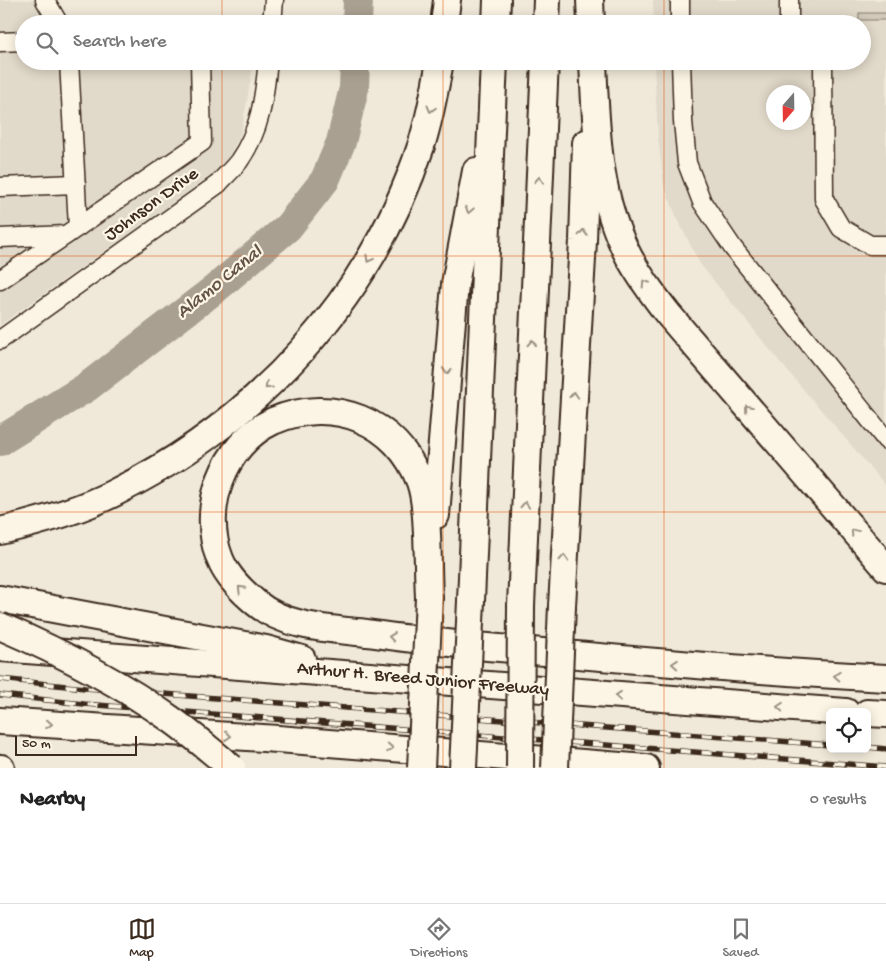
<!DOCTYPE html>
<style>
:root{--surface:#fff;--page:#f2f2f2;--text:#222;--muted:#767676;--line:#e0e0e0;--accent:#3b2a1e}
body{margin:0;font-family:"Gochi Hand",sans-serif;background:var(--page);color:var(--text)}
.controls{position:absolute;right:15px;bottom:15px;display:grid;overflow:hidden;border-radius:8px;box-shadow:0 2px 12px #0003}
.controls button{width:45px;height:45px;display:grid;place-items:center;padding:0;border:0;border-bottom:1px solid var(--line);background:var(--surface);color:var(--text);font:25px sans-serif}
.compass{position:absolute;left:766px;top:85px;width:45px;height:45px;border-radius:50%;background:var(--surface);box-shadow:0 2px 12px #0003;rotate:200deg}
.scale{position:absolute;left:15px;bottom:12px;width:122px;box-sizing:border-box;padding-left:5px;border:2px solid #3b2a1e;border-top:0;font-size:14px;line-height:18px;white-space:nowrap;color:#3b2a1e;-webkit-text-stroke:4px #fcf5e5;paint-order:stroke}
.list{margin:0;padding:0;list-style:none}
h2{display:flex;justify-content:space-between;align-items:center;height:65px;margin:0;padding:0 20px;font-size:21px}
h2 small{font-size:16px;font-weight:400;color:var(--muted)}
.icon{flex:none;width:28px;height:28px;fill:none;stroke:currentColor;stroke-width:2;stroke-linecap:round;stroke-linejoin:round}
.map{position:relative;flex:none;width:886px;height:768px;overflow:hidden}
.search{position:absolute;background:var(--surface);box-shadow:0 2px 12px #0003;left:15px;right:15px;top:15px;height:55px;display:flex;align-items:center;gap:12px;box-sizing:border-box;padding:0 18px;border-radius:28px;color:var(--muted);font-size:19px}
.sheet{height:135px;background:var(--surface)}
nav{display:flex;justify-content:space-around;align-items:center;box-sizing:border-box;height:70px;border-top:1px solid var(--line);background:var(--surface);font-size:14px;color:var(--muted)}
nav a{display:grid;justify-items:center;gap:2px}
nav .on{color:var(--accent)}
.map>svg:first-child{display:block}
</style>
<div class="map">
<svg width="886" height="768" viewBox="0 0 886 768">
<rect width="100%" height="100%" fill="#f0e9d9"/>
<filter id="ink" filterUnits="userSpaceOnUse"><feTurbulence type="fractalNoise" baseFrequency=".02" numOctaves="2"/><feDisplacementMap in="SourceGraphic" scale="10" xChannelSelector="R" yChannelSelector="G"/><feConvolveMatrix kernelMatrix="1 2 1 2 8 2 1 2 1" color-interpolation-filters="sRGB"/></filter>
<g filter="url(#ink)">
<g fill="#e1d9c9" fill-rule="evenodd">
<polygon points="0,0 53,0 71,24 24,24 24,61 254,61 241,133 225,164 192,189 0,325"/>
<path d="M 653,0 L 886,0 L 886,486 L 780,362 L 700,264 L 677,218 L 664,186 L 658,137 L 654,66 L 654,61 L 862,61 L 862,24 L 654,24 ZM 774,92 L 804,92 L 804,122 L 774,122 Z"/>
<polygon points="261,16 259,24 90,24"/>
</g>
<rect fill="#d2c9ba" stroke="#867a6c" x="859" y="13" width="27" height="7"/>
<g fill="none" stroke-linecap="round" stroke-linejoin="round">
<g stroke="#aaa091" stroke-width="30">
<polyline points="357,24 358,0"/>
<polyline points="0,441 87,387 215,289 288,227 325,180 341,142 354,88 355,61"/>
</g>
<defs>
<g id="minor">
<polyline points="45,0 59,24"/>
<polyline points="680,0 680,24"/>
<polyline points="789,0 789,24"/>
<polyline points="272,24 274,0"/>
<polyline points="0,42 24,41"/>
<polyline points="69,61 78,227"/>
<polyline points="681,61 683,121 687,163 702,202 733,248 886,440"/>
<polyline points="823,61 824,199 841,228 870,245 886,245"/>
<polyline points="0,187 76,184"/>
<polyline points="0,238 66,235"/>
<polyline points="0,280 202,142 200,61"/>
<path d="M 0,340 L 218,184 C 225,176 233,169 239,161 C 261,129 264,98 268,61"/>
</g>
<g id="highway">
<polyline points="590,0 591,24"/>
<polyline points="444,24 447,0"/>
<polyline points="496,24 497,0"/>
<polyline points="546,24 547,0"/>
<path d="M 593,61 C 596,128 597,197 629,257 C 640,277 654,296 668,314 L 886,568"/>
<polyline points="436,515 455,284 476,171"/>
<path d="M 0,531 C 39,522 78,511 114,493 C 257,422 371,298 421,146 C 430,118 435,90 440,61"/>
<path d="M 429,598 C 428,576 428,555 427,534 C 426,517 426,499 420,482 C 397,421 333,395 273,421 C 223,444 200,509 220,559 C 227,577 242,591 256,603 C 286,628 331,629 367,633 C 407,639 447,643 488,647 C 620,659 753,671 886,678"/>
<polyline points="0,599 266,649 302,659"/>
<polyline points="471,601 494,61"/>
<polyline points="521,606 545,61"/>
<polyline points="562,606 583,241 586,143"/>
<polyline points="0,648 846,712"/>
<polyline points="867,713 886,714"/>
<polyline points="0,721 278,739 646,768"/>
<polyline points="0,768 1,768"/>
</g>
</defs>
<use href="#minor" stroke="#3b2a1e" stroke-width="21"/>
<use href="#highway" stroke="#3b2a1e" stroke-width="30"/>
<use href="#minor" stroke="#fcf5e5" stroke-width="18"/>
<use href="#highway" stroke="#fcf5e5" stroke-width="26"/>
<defs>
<g id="rail">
<polyline points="0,679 85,688 830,745"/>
<polyline points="0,695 84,704 886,767"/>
<polyline points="867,747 886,749"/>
</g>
</defs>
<use href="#rail" stroke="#3b2a1e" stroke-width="5.5"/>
<use href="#rail" stroke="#fcf5e5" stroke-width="4" stroke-dasharray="11" stroke-linecap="butt"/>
<defs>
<g id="highway-bridge">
<path d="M 0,626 C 60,652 119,682 172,720 C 193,735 212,752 232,768"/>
<polyline points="421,768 429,598"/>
<polyline points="463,768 471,601"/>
<polyline points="520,768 521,606"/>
<polyline points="555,768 562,606"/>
</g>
</defs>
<use href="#highway-bridge" stroke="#3b2a1e" stroke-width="30" stroke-linecap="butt"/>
<use href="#highway-bridge" stroke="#fcf5e5" stroke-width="26"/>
</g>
<defs><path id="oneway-chevron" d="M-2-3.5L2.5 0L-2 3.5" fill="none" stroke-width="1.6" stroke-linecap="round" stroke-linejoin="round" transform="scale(1.25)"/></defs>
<g stroke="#9c9082">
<use href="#oneway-chevron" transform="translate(431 109) rotate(105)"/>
<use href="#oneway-chevron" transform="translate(539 180) rotate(-87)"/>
<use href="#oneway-chevron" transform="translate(469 210) rotate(101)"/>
<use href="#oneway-chevron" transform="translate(583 233) rotate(-88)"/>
<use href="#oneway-chevron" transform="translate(369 259) rotate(119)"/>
<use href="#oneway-chevron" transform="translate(645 283) rotate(-123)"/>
<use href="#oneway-chevron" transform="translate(532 343) rotate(-87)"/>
<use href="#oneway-chevron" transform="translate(447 371) rotate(95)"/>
<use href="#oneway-chevron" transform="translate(268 386) rotate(137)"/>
<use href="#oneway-chevron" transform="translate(574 395) rotate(-87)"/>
<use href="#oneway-chevron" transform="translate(748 408) rotate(-130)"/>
<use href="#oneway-chevron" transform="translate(525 505) rotate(-87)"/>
<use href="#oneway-chevron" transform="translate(854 532) rotate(-130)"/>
<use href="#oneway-chevron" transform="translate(564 558) rotate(-87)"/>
<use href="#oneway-chevron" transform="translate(241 589) rotate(-135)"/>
<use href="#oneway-chevron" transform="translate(392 637) rotate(-173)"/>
<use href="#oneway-chevron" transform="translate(675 664) rotate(-176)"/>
<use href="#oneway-chevron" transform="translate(837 676) rotate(-177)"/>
<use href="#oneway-chevron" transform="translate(618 696) rotate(-175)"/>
<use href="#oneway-chevron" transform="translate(780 707) rotate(-176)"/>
<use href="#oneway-chevron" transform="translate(49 724) rotate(4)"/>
<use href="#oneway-chevron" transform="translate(228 736) rotate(4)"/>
<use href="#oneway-chevron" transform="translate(390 748) rotate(4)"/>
</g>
</g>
<path fill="none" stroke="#df570d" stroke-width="1" stroke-opacity="0.55" d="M 222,0 L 222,24M 443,0 L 443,24M 664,0 L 664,24M 222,61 L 222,768M 443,61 L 443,768M 664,61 L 664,768M 0,256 L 886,256M 0,512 L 886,512"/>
<g text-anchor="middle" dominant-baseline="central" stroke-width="4.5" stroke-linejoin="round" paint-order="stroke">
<g font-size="19" fill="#3b2a1e" stroke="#fcf5e5">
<text transform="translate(152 205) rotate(-36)">Johnson Drive</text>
<text transform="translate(423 680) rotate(5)">Arthur H. Breed Junior Freeway</text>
</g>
<g font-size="20" font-style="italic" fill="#625346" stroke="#fcf5e5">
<text transform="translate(220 283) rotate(-39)">Alamo Canal</text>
</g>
</g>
</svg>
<div class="controls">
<button><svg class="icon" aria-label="locate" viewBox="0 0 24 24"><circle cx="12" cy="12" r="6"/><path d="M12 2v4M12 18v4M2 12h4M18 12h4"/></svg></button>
</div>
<svg class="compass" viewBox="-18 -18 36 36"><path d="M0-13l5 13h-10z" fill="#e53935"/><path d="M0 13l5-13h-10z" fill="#767676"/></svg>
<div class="scale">50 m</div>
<div class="search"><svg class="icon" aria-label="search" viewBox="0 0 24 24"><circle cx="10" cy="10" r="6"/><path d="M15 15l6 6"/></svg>Search here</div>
</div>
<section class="sheet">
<h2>Nearby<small>0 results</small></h2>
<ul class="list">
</ul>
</section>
<nav>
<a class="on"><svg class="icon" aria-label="map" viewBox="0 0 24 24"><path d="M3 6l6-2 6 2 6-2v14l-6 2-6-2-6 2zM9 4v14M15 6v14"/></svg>Map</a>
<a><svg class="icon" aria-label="directions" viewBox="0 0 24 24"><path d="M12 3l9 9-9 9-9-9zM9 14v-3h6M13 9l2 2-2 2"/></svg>Directions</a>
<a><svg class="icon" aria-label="saved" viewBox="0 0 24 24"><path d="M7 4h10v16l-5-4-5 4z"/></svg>Saved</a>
</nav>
